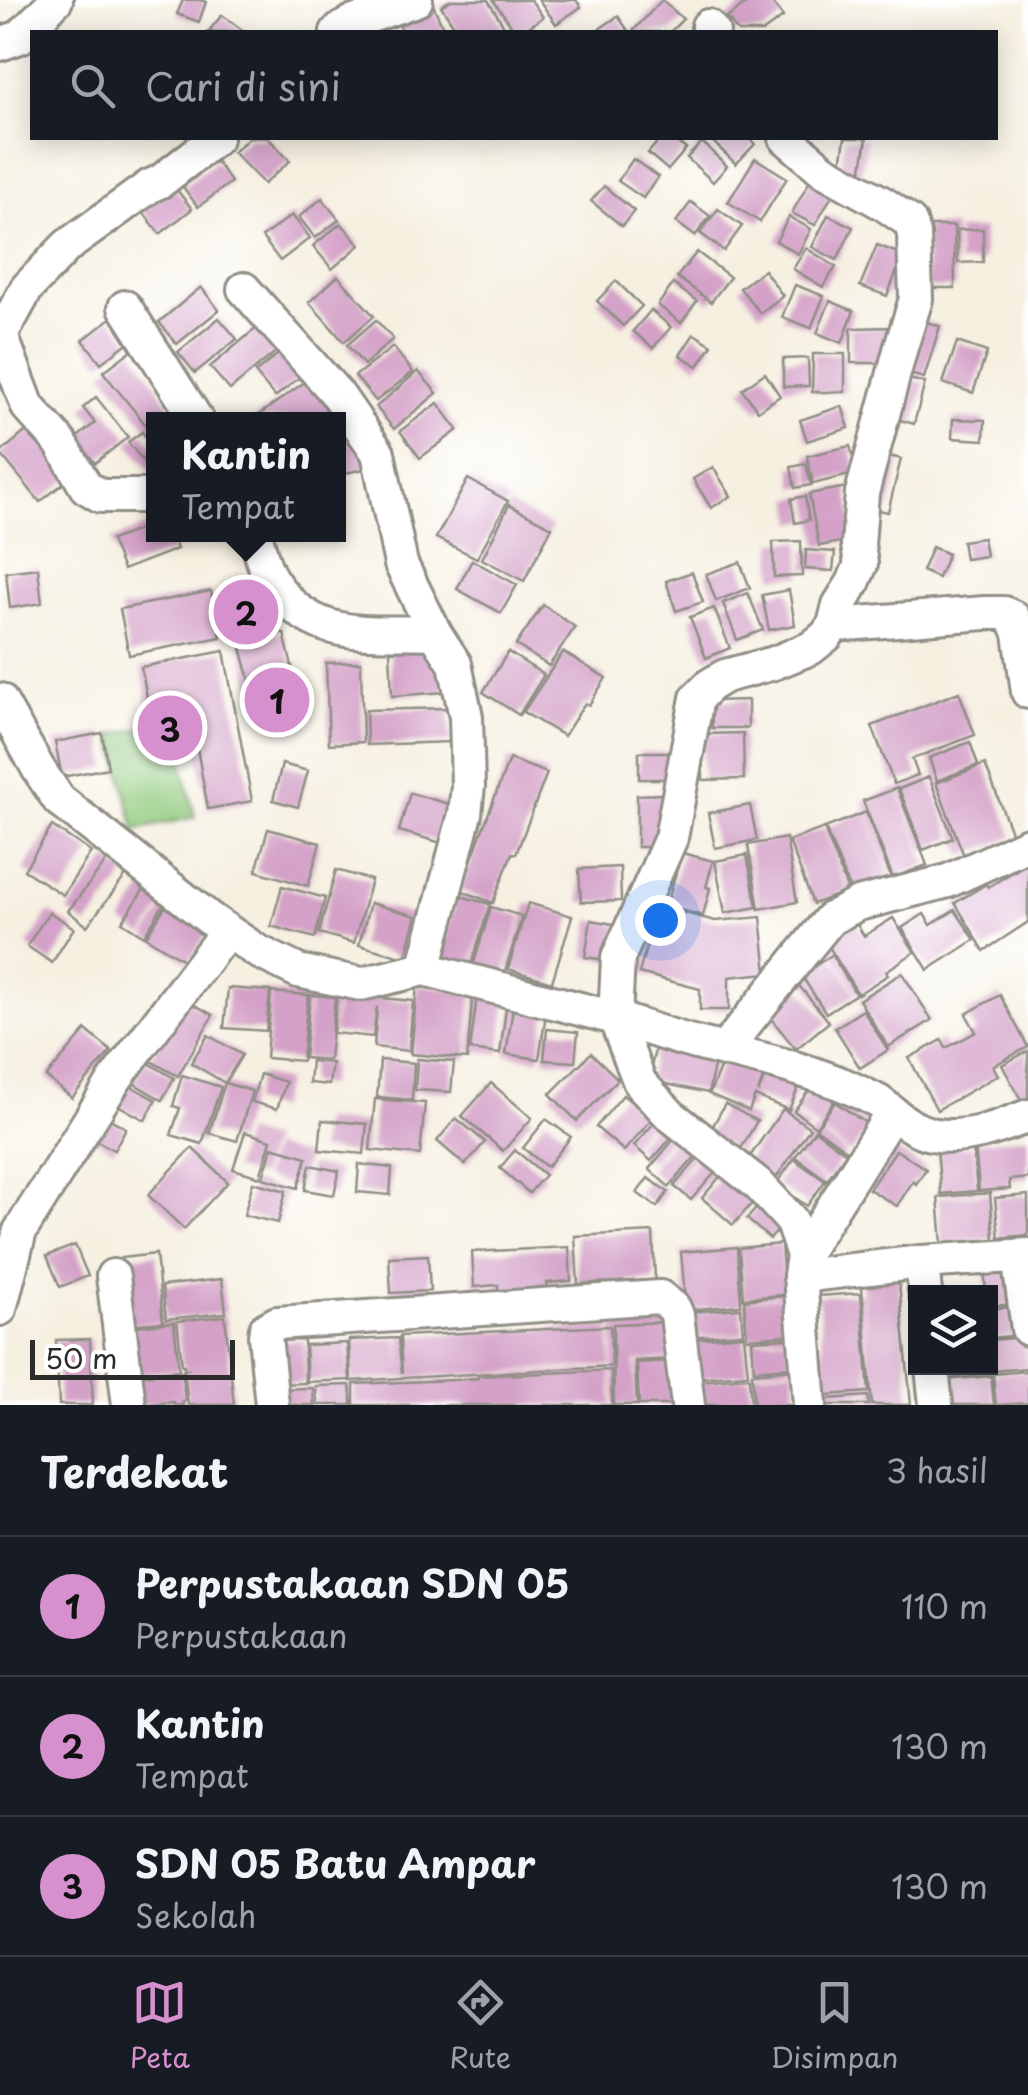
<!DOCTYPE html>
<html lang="id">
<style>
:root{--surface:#171b24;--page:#242831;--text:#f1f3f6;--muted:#9ea1a6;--line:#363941;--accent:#d690ce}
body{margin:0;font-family:"Playpen Sans",sans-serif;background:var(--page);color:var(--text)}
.controls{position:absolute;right:30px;bottom:30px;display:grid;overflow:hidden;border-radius:0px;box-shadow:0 5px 25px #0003}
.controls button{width:90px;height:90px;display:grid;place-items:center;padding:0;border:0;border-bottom:2px solid var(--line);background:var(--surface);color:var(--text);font:50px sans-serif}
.scale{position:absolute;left:30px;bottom:25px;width:205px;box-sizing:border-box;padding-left:10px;border:5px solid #2b2b2b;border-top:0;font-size:28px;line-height:35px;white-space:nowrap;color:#2b2b2b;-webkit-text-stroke:8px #fff;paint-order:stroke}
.you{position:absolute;left:660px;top:920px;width:35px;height:35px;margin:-25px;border:8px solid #fff;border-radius:50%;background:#1a73e8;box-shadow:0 0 0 15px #1a73e833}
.badge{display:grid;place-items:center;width:65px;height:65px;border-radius:50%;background:var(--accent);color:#111;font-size:32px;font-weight:700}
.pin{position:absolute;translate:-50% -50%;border:5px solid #fff;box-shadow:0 2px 10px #0006}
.popup{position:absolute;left:146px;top:412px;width:200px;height:130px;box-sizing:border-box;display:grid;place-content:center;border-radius:0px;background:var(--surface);filter:drop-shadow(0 2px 8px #0005);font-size:32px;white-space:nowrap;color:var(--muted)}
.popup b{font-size:38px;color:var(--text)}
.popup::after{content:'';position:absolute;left:50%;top:100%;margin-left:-20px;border:20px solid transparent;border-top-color:var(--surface)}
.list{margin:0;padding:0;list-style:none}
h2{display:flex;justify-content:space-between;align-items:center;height:130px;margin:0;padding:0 40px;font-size:42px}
h2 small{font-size:32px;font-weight:400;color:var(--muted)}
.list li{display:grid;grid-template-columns:65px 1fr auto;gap:30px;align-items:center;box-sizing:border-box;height:140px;padding:0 40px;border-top:2px solid var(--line)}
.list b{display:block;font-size:38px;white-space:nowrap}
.list p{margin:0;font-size:32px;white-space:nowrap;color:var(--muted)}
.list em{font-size:32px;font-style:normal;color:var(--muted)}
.icon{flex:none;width:55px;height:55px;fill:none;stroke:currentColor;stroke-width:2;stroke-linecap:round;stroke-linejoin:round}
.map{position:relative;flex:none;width:1028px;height:1405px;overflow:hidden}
.search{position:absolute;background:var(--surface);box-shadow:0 5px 25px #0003;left:30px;right:30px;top:30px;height:110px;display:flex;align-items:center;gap:25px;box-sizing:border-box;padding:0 35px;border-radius:0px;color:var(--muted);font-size:38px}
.sheet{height:550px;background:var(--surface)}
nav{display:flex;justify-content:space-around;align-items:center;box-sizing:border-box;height:140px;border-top:2px solid var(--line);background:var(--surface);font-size:28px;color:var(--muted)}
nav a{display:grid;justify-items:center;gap:5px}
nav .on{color:var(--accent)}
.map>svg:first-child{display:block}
</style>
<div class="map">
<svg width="1028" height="1405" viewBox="0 0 1028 1405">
<rect width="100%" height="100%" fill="#fff"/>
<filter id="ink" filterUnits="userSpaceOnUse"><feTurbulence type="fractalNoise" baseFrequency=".01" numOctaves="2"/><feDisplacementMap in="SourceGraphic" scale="20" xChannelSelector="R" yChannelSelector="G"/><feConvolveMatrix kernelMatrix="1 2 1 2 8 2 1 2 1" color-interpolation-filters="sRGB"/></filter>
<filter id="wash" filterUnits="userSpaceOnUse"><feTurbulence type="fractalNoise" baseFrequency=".0048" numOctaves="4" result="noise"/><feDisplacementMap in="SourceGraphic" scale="40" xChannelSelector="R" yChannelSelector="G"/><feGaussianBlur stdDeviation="2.25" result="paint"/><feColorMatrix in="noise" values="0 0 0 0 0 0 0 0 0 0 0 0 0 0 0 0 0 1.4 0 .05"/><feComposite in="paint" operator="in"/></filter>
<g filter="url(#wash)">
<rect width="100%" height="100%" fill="#f6f0e1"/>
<polygon fill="#91cb7e" stroke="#5e7b54" stroke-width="2.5" points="172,721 195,817 135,830 112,735"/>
<g id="blocks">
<g fill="#d4a2c8">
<polygon points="183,0 200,0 206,2 199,22 177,14"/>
<polygon points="431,0 445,32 403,32 395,17"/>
<polygon points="451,0 488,0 504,26 494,32 458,32 441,6"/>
<polygon points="493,0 531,0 543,17 522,32 516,32"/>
<polygon points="539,0 576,0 581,7 556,24"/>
<polygon points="662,0 683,19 670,32 632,32"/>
<polygon points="751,0 770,0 783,17 762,32 738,32 727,18"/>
<polygon points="222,15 245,32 208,32"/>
<polygon points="618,16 629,32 595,32"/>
<polygon points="249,138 268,138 290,161 264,184 233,152"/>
<polygon points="661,138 671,138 686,149 668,170 648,153"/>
<polygon points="709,138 752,138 750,139 755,144 736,164"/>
<polygon points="845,138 867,138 861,174 840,170"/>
<polygon points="702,142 727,166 713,182 687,158"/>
<polygon points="755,158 787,178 760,222 728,202"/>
<polygon points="633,159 658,177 643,198 618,181"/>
<polygon points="216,161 231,182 198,207 183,187"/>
<polygon points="812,177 835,190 815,225 792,213"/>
<polygon points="174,186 192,209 160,234 142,211"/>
<polygon points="604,186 634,211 622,226 591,201"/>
<polygon points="322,198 339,220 315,238 299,217"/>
<polygon points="691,202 710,216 695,236 676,222"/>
<polygon points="718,209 742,226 724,251 700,233"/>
<polygon points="292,215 310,238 280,261 262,237"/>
<polygon points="828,215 853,227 837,260 812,247"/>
<polygon points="789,217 811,229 798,254 776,241"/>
<polygon points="341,223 360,245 332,269 313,246"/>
<polygon points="926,226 954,226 955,288 926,288"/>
<polygon points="983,229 983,262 958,263 957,230"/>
<polygon points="877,245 903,255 887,296 860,286"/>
<polygon points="806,248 836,267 823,287 793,269"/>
<polygon points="697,252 730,277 711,302 677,277"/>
<polygon points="764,270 783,296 760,313 740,288"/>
<polygon points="338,276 374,316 344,342 309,302"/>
<polygon points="616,281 642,306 623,326 597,301"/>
<polygon points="673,284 697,301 681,323 658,305"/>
<polygon points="795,285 824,296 811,328 782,317"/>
<polygon points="201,287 219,310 177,344 159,322"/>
<polygon points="830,301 854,311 842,343 817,333"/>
<polygon points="651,310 671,327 653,348 633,331"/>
<polygon points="111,318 130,341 101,363 83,340"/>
<polygon points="219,318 237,339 195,373 178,352"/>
<polygon points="914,318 940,326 924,378 898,371"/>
<polygon points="266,320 286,343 230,390 210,367"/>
<polygon points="376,320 393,339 364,365 347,345"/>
<polygon points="894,327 894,363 851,363 851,328"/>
<polygon points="694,334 712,345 698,366 680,355"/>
<polygon points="957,342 987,352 973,393 943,383"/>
<polygon points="289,345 310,369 275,397 255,373"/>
<polygon points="393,347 413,372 376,401 355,376"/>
<polygon points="133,349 178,419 154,419 154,435 103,372"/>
<polygon points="813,354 845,354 845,392 812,392"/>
<polygon points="808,358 809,386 783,387 783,359"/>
<polygon points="418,371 437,393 394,429 376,407"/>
<polygon points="765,373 780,396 758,411 742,389"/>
<polygon points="316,374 352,423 338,433 338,419 253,419"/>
<polygon points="909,379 925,383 914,424 886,416"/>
<polygon points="96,397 128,437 95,463 75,439 95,423 83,408"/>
<polygon points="438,403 458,430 420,458 400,431"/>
<polygon points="842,406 849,428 807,441 800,420"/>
<polygon points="953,419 985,420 984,440 952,438"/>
<polygon points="36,423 76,473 40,502 0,453"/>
<polygon points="142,432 154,446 154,475 128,442"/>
<polygon points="366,439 372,467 338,475 338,445"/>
<polygon points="850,446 857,473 813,484 807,456"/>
<polygon points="878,453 901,459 888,512 864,507"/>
<polygon points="806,464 811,485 795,488 791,467"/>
<polygon points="713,467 731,496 711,508 693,479"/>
<polygon points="468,479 508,501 477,558 436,538"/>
<polygon points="847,487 856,539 819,546 809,494"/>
<polygon points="805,496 809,520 795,523 791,499"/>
<polygon points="509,505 552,527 524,581 482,559"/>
<polygon points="154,524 154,534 171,534 177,549 123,570 111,540"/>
<polygon points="983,538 986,556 965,559 962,541"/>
<polygon points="801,541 802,576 774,577 773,542"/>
<polygon points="932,547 948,554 938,578 922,571"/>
<polygon points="806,550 835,552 833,571 805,569"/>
<polygon points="472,560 517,585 501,613 457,589"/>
<polygon points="740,562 750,588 716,601 706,574"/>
<polygon points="38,568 42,603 10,608 6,572"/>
<polygon points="692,572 703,602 676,611 666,581"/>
<polygon points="789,590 795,625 769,630 762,595"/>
<polygon points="211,591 221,637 129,655 120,609"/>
<polygon points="256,592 263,628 235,633 229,596"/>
<polygon points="748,593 763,630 737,640 723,603"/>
<polygon points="543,605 575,627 549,666 516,645"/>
<polygon points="714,608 730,648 706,658 690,617"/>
<polygon points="284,633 296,683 262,692 295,686 299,705 259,713 240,644"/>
<polygon points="440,647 444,692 392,696 390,651"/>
<polygon points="224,651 252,801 208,809 189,704 150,712 141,667"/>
<polygon points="508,652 544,675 519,715 483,692"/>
<polygon points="563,652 606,678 589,705 585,703 564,736 523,712"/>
<polygon points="361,662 363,742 329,744 326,663"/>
<polygon points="959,692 975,735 912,759 918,775 894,784 872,726"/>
<polygon points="748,700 748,728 712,728 711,701"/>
<polygon points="449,708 450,742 367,745 366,710"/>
<polygon points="102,733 108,768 62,777 55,742"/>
<polygon points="743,733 744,779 703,780 702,734"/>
<polygon points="970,742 978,765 937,781 929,758"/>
<polygon points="639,752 672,752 673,779 639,779"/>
<polygon points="509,759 547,773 516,854 512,853 493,903 460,890"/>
<polygon points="282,764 308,771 298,807 273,800"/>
<polygon points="985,764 1013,837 964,856 936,783"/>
<polygon points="929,777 953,838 923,850 899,789"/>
<polygon points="897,788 927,865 893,878 863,801"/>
<polygon points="410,793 456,806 445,844 399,831"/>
<polygon points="661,794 662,847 637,847 637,795"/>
<polygon points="750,805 757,840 715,848 708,813"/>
<polygon points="866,812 891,877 851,892 825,828"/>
<polygon points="52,826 91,852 63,895 24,870"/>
<polygon points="824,828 848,891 813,904 789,841"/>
<polygon points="268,829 320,843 308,886 256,871"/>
<polygon points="786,838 797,902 759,909 748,845"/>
<polygon points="682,853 713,861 706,887 710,888 703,916 666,906"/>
<polygon points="747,855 757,907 725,913 715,861"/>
<polygon points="108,859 127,874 87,926 68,911"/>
<polygon points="1026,864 1028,867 1028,922 984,951 955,903 986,884 988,887"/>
<polygon points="620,867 621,901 581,902 579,869"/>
<polygon points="336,870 371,880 354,943 319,933"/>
<polygon points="282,886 325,898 315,938 271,926"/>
<polygon points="144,889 165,902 144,936 122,922"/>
<polygon points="457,895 490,904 470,969 438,960"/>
<polygon points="169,900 211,927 188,963 146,937"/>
<polygon points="370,903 417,916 405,958 359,945"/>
<polygon points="528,903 572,916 552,982 508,969"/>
<polygon points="658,906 715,921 761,917 767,973 729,977 729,1010 700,1010 700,989 639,973"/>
<polygon points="491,907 522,916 504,975 473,966"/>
<polygon points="955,910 975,940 928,970 902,928 924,914 931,925"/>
<polygon points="49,912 74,928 52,963 27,946"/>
<polygon points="893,918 915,952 886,971 888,975 858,994 826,942 856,923 864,936"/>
<polygon points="591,920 619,925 612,961 585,957"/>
<polygon points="832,955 856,994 826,1013 801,975"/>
<polygon points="902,973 932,1020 888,1047 859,1000"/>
<polygon points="797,983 829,1022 796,1049 764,1010"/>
<polygon points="417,985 473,990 467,1059 411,1054"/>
<polygon points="228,988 270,991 266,1031 224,1028"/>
<polygon points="271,992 308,995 302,1061 266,1058"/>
<polygon points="337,994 413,1001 409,1051 374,1047 377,1007 373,1037 333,1033"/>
<polygon points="310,995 335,997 329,1060 304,1058"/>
<polygon points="1000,995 1028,1047 993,1066 998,1075 937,1110 909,1058 942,1040 946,1048 976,1032 966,1014"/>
<polygon points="477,996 507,1000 500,1054 470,1050"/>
<polygon points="184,999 213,1015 178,1076 149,1060"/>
<polygon points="513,1008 546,1014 539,1059 506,1054"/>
<polygon points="863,1010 888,1050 860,1068 835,1028"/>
<polygon points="547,1029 578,1032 575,1062 544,1060"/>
<polygon points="86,1030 111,1051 72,1098 46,1077"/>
<polygon points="208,1035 242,1055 225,1083 191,1063"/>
<polygon points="657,1041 717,1054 708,1093 648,1080"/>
<polygon points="1028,1051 1028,1103 1024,1105 1002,1065"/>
<polygon points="727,1052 766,1069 758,1093 770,1065 802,1078 789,1110 755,1096 749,1111 709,1094"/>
<polygon points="591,1053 618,1079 577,1121 550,1094"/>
<polygon points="417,1059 454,1062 451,1092 415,1090"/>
<polygon points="380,1060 414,1063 412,1100 377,1097"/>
<polygon points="145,1061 174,1078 162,1100 133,1083"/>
<polygon points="311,1061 332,1063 329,1085 309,1083"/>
<polygon points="260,1074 286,1082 277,1109 252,1102"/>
<polygon points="182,1075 221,1087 202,1144 171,1135 180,1108 173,1106"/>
<polygon points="225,1083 252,1091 237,1141 209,1133"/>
<polygon points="491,1083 532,1118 503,1151 462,1116"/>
<polygon points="127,1084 156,1100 145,1120 116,1104"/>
<polygon points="812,1086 834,1101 816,1127 794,1111"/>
<polygon points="623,1095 652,1119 624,1151 596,1127"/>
<polygon points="375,1099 425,1103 420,1155 370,1150"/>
<polygon points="835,1102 870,1126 850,1153 816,1128"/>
<polygon points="725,1104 757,1121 739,1152 708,1135"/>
<polygon points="783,1109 810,1128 774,1181 746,1162"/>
<polygon points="101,1114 126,1128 114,1150 88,1136"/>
<polygon points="456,1118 485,1142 465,1165 437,1141"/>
<polygon points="546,1119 571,1137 547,1167 523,1148"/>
<polygon points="322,1120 367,1124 364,1154 319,1150"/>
<polygon points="654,1123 671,1138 651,1161 634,1146"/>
<polygon points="815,1130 846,1153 827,1180 795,1157"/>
<polygon points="245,1132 271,1140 260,1177 233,1169"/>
<polygon points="1028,1136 1028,1178 1009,1180 1010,1189 979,1191 975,1143"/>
<polygon points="675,1138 696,1156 669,1187 649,1169"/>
<polygon points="973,1146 977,1191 941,1194 937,1149"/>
<polygon points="272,1147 307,1157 298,1188 263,1178"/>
<polygon points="192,1148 228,1182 184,1229 148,1195"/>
<polygon points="515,1150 545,1175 529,1193 500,1168"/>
<polygon points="896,1150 926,1169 916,1184 913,1181 897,1206 869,1189"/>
<polygon points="702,1154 719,1168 691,1200 674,1186"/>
<polygon points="794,1159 825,1181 807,1206 776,1184"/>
<polygon points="359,1164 392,1168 390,1195 357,1192"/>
<polygon points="310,1165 339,1171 334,1195 305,1190"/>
<polygon points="723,1173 755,1200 733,1225 702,1198"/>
<polygon points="648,1178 668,1192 657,1207 637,1193"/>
<polygon points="253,1182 286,1191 278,1223 244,1215"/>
<polygon points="990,1193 994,1239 942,1244 938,1197"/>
<polygon points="1028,1195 1028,1235 999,1238 995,1198"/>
<polygon points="760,1204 784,1224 770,1239 747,1219"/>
<polygon points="653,1232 655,1280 578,1284 575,1236"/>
<polygon points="781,1244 785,1295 743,1298 739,1248"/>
<polygon points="75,1245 88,1276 60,1287 47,1256"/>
<polygon points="569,1247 571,1281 546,1283 547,1298 499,1300 498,1285 474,1287 472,1252"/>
<polygon points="737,1247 741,1305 686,1310 681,1252"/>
<polygon points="156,1254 163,1322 128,1325 121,1258"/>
<polygon points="428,1255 430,1291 391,1293 389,1257"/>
<polygon points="1017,1266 1020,1304 990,1306 990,1292 986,1292 984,1269"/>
<polygon points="898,1273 911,1405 872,1405 861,1276"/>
<polygon points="222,1279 226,1313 166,1319 162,1286"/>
<polygon points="861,1293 869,1392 827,1395 818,1296"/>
<polygon points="785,1296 788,1335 747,1338 744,1300"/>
<polygon points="1020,1306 1023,1335 990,1338 990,1309"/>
<polygon points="741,1308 743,1333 691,1337 689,1312"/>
<polygon points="225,1316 234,1405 188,1405 184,1371 187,1369 184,1369 184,1365 182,1365 177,1321"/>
<polygon points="174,1322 179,1370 133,1374 128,1327"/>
<polygon points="672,1322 673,1359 635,1361 637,1405 614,1405 613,1324"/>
<polygon points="610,1326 612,1366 351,1381 349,1340 398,1338 402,1374 400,1336"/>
<polygon points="744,1335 748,1374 696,1378 693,1339"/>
<polygon points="1025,1337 1027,1368 993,1371 991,1340"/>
<polygon points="788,1338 790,1367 754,1370 752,1340"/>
<polygon points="90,1339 93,1405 59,1405 56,1340"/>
<polygon points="304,1340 305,1383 273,1384 271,1341"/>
<polygon points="347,1343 350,1380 307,1382 305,1345"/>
<polygon points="672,1361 674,1405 639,1405 637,1363"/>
<polygon points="942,1368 990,1368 990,1375 943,1379"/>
<polygon points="794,1369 797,1405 754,1405 752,1373"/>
<polygon points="611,1370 612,1405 354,1405 354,1384 454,1380 478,1378 478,1376"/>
<polygon points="182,1371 185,1401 183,1401 183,1405 174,1405 174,1402 136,1405 133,1376"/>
<polygon points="1028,1371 1028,1403 996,1405 993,1374"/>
<polygon points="991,1376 994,1405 946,1405 944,1380"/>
<polygon points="749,1377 751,1405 700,1405 698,1381"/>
<polygon points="350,1385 352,1405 317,1405 316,1386"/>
<polygon points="313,1388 314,1405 277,1405 277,1389"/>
<polygon points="868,1396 869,1405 828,1405 827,1399"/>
</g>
</g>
</g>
<g filter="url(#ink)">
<use href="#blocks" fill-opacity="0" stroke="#908e86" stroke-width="2.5"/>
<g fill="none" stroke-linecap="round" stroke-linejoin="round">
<defs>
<g id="minor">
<polyline points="708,26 713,32"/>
<polyline points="337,32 351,23 416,0"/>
<polyline points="0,44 20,37 56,0"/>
<path d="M 786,138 L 823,170 L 884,204 L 910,222 L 914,234 L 916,299 L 901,347 L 862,493 L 858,545 L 861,564 L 853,583 L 839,605 L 834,625 L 826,636 L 811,648 L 774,663 L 725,676 L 710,685 L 697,698 L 671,838 L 618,958 L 615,1018 C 642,1026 669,1036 696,1043 C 745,1055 797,1066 844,1085 C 855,1090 868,1096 879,1102 C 896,1114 909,1129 931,1134 C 963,1141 998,1128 1028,1116"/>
<polyline points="244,289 338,395 378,453 401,564 435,633"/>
<polyline points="125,307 197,420"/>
<polyline points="154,496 101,496 86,487 60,442 28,407 1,335 27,288 67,246 150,186 161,181 216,138"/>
<path d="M 255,534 C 260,549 263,567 271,579 C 312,645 370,630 435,633 L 455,664 L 466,717 L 468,786 L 465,814 L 424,969"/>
<polyline points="834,625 985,613 1004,613 1013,617 1020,633 1028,692"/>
<polyline points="0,700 39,770 59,800 210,919 257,951 298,971 361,984 424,969 615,1018 640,1083 670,1115 758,1184 791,1220 803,1255 800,1276 810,1405"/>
<polyline points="724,1050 830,919 858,904 948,881 1028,844"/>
<polyline points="803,1255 892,1113"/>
<polyline points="1018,1256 1028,1329"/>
<polyline points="922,1262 925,1292"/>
<polyline points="113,1276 129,1405"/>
<polyline points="800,1276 922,1262 1028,1255"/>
<polyline points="0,1309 20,1231 116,1078 227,931"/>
<polyline points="932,1368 936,1405"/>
<polyline points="272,1405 265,1336 266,1329 277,1323 660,1297 674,1308 677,1315 688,1405"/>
</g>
</defs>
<use href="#minor" stroke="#908e86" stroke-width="38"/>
<use href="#minor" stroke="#fff" stroke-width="32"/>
</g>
</g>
</svg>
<div class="controls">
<button><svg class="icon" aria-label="layers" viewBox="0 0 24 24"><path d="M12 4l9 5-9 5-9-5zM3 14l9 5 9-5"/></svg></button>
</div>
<div class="scale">50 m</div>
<div class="you"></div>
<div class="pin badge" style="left:277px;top:700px">1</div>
<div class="pin badge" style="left:246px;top:612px">2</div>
<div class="popup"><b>Kantin</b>Tempat</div>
<div class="pin badge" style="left:170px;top:728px">3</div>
<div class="search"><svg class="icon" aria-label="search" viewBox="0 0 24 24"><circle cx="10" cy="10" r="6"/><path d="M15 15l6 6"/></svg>Cari di sini</div>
</div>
<section class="sheet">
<h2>Terdekat<small>3 hasil</small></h2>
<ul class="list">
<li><span class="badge">1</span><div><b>Perpustakaan SDN 05</b><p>Perpustakaan</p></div><em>110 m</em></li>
<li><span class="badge">2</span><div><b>Kantin</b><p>Tempat</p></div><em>130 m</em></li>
<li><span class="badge">3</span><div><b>SDN 05 Batu Ampar</b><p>Sekolah</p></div><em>130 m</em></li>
</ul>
</section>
<nav>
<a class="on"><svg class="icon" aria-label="map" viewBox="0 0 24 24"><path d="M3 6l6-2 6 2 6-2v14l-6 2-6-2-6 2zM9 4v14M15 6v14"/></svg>Peta</a>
<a><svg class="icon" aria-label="directions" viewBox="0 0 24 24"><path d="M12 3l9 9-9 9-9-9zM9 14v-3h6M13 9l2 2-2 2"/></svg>Rute</a>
<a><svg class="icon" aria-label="saved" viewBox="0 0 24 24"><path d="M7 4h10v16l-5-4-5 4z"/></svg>Disimpan</a>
</nav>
